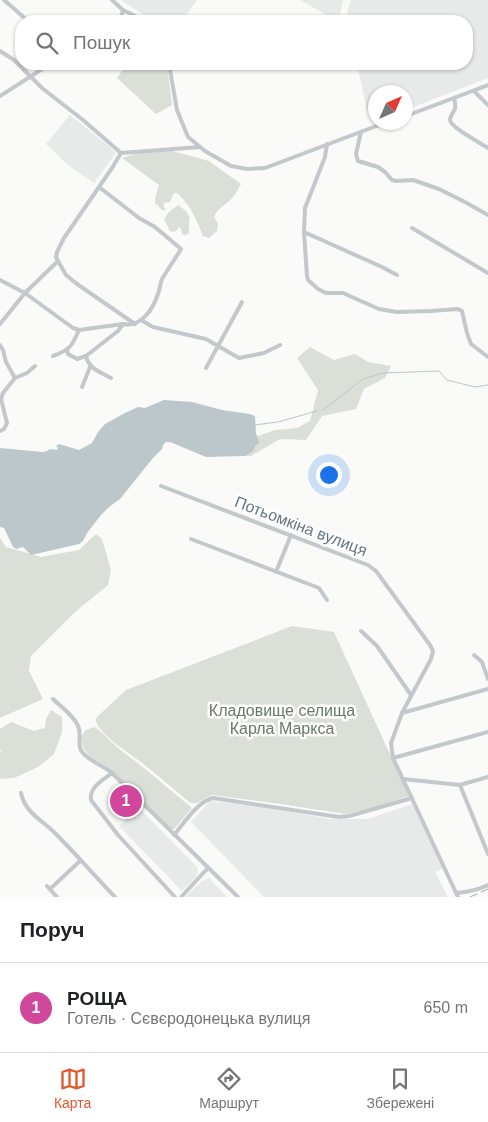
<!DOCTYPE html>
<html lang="uk">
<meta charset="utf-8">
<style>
:root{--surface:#fff;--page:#f2f2f2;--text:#202124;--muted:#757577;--line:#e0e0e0;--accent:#e4572e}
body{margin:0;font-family:Helvetica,sans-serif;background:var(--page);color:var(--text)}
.compass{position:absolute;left:368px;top:85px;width:45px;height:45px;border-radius:50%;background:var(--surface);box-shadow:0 1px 4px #0004;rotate:45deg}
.you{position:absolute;left:328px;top:474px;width:18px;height:18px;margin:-12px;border:4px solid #fff;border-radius:50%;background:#1a73e8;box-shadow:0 0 0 8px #1a73e833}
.badge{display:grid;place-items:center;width:32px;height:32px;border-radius:50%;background:var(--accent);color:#fff;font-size:16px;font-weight:700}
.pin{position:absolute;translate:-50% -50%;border:2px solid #fff;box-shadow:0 1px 5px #0006}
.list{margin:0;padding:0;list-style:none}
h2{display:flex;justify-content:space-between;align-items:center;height:65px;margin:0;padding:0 20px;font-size:21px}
h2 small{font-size:16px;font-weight:400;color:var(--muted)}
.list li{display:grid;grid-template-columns:32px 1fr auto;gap:15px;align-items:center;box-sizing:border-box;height:90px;padding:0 20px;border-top:1px solid var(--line)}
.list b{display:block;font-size:19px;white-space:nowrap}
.list p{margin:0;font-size:16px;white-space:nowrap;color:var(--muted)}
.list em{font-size:16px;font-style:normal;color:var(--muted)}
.icon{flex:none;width:28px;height:28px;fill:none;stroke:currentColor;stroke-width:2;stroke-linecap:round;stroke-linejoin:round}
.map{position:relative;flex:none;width:488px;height:897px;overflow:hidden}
.search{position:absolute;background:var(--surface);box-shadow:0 1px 4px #0004;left:15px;right:15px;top:15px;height:55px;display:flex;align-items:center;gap:12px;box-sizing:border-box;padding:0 18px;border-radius:20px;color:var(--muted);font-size:19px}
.sheet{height:155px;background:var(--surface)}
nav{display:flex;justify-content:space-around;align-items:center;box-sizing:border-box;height:70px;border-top:1px solid var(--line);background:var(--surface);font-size:14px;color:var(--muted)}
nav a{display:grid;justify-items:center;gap:2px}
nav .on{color:var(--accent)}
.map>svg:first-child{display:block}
</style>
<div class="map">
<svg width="488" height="897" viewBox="0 0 488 897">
<rect width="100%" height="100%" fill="#fafaf8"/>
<g fill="#e8e9e9">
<polygon points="121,0 197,0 182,21 153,21"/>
<polygon points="300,0 343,0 339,21 337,21"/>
<polygon points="351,0 488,0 488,78 406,110 406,92 376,92 375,107 367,110 357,64 467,64 467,21 347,21 346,16"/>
<polygon points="70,115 111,148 116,153 94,183 68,165 46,144"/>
<polygon points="210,801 249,805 331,819 368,819 412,804 443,868 435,872 448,897 264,897 191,822"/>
<polygon points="138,807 197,867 198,871 197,876 182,891 119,826"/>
<polygon points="209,878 227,897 185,897 201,882"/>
</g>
<g fill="#dadfd7">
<polygon points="127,64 167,64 172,105 156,114 117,78"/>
<path d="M 147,150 L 169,150 L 209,161 L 241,184 C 238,189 236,194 232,198 C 225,206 219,206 214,217 L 218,224 L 217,231 L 209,238 L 203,236 C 196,218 191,206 177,193 L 174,193 L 170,202 L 164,203 L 164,207 L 166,210 L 162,210 L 155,203 L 155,198 L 159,185 L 122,158 Z"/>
<polygon points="178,205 186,211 190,218 189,222 189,233 186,235 182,234 181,229 179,227 176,231 173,232 170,231 164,219 169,212"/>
<polygon points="310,347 334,360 355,354 368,362 391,366 385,378 364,389 356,409 322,416 306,440 280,439 251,456 245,456 251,454 256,434 258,436 275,430 297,428 310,421 318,390 297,358"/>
<polygon points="96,534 102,539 111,570 108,585 75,612 31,656 29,671 43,699 0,718 0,538 6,547 41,557 79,550"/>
<path d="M 292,626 L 334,632 L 409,796 L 375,807 L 346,814 L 280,804 L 213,795 C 202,797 199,807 189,802 C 175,790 161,778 147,767 C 133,755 106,740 97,724 C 95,720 96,720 97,717 L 126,690 Z"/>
<polygon points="51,710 62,717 62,732 54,754 38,767 14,778 0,779 0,753 1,752 0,749 0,729 11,722 34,731 45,728 46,719"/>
<polygon points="94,727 100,731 118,748 144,768 192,808 174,829 171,829 113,772 103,764 92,758 84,750 81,740 81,736 86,730"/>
</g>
<path fill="#bbc7cb" d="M 164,400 L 192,402 L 222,410 L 250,414 L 255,416 L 256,434 L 259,443 L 255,446 C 254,452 250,454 245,456 L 206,457 L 170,442 L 166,442 L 163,445 L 162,449 L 153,458 L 120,499 L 109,507 L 101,515 L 87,533 L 83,541 L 79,544 L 31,555 L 23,547 L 16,549 L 13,547 L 4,528 L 0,527 L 0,448 L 43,452 L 47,451 L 50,449 L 57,450 L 58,448 L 56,446 L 59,444 L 79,450 L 92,443 L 98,432 L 105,424 L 125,413 L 138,407 L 145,408 Z"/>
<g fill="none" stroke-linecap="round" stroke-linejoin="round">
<g stroke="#bbc7cb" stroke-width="1">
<polyline points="323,410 363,379 383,373 439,371 447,380 475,387 488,385"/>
<polyline points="254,425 278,422 317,411"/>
</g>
<g stroke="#c3c8cc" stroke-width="4">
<polyline points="4,0 28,21"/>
<polyline points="112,0 123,10 145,21"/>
<polyline points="116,21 121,18 123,10"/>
<polyline points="0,51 14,60 42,88 83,120 121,153 200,147"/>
<polyline points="169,64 177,110 188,137 205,151 231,166 247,169 265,168 387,122"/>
<polyline points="474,91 488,105"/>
<polyline points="0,96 50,64"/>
<path d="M 454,98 C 455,102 456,106 455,109 C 453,113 450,116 450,120 C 451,128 481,143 488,148"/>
<polyline points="406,116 488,85"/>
<polyline points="361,132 356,154 358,161 378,167 385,172 392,180 396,181 413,180 439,189 465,202 488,215"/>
<polyline points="327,144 325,157 305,208 304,232 307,276 308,280 318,289 326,293 343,293 379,309 397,312 430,311 458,309 462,311 467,333 471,344 488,357"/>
<polyline points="412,228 488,273"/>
<polyline points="304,232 382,267 397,275"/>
<polyline points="58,261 66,275 77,284 135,324"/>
<path d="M 0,280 L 25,293 L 73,328 L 79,330 L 123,324 C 141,328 153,309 158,294 C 160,289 160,284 162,279 C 168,269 175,259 181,249 L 155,227 L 139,218 L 99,187"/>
<polyline points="141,320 153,327 206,339 218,346 242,302"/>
<polyline points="0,324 25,293 58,261 56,257 57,252 64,238 112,168 121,153"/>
<polyline points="0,345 3,350 6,362 15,378 27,373 35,366"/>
<path d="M 67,349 L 68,354 L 77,359 L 86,356 C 89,369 100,372 111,378"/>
<path d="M 53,356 C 70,350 72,346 79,330"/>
<polyline points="86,356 118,331 123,324"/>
<polyline points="206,368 218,346 239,358 264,353 280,345"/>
<polyline points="82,387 90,367"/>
<polyline points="0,431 4,429 7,423 1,399 3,393 15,378"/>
<polyline points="161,486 368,565 376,571 430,645 433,651 431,659 402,713 391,743 393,758 458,897"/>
<polyline points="191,539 319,588 327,600"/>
<polyline points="276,572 291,535"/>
<polyline points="361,631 377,646 411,695"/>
<polyline points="474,655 482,662 488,679"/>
<path d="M 53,699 C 60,706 77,718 79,729 C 81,737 77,745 82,752 C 89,761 103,765 112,773 L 238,897"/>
<polyline points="402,713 488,689"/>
<polyline points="393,758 488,732"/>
<path d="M 112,773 C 103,780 89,787 91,800 L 118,835 L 175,897"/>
<polyline points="403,779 460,785 488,777"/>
<polyline points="460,785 488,854"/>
<path d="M 21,793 C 25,812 40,819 53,831 C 74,852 94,875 115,897"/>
<path d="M 174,835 C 184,823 198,801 213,798 L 339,817 L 349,816 L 412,798"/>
<polyline points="47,886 57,897"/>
<polyline points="50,889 80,861"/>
<path d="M 456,893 C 468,892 478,890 488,885"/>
<polyline points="181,897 208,868"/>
</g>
<polyline stroke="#a2aab0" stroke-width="1" stroke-dasharray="8 4" stroke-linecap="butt" points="470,897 488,889"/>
</g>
<g text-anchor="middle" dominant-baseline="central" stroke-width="5" stroke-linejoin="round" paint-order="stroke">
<g font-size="16" fill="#657683" stroke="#fff">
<text transform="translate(301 526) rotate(21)">Потьомкіна вулиця</text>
</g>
<g font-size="16" fill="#687a64" stroke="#fff">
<text x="282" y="710">Кладовище селища<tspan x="282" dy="18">Карла Маркса</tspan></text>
</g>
</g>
</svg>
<svg class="compass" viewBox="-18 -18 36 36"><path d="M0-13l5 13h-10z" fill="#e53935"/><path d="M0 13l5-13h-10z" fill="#757577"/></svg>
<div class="you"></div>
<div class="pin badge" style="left:126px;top:801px;background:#d1479c">1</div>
<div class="search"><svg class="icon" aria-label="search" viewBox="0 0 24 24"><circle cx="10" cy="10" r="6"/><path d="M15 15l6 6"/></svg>Пошук</div>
</div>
<section class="sheet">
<h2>Поруч<small></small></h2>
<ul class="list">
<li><span class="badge" style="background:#d1479c">1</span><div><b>РОЩА</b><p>Готель · Сєвєродонецька вулиця</p></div><em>650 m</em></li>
</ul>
</section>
<nav>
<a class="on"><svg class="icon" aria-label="map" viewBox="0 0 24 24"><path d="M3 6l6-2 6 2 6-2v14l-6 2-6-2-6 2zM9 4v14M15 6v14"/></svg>Карта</a>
<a><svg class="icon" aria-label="directions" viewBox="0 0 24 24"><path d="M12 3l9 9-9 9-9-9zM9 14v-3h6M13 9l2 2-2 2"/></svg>Маршрут</a>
<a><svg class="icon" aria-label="saved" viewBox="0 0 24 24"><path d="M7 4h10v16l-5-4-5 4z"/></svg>Збережені</a>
</nav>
